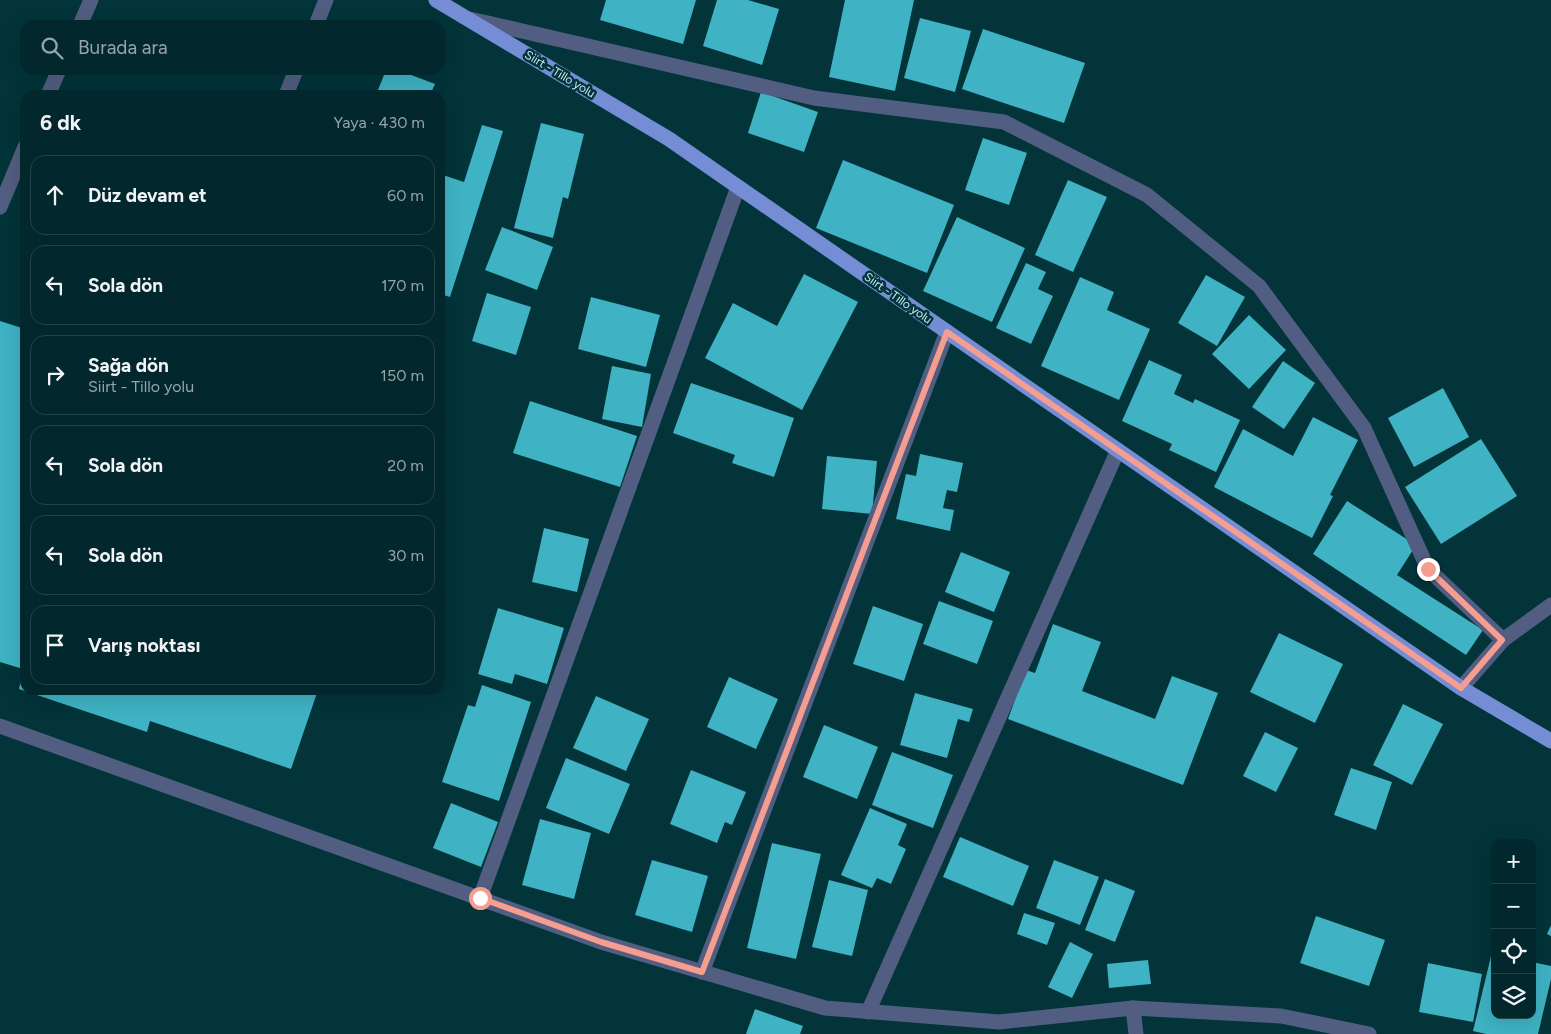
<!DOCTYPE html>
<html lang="tr">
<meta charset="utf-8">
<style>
:root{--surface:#02272c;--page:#103338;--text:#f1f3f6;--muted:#96a5a9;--line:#234448}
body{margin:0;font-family:Figtree,sans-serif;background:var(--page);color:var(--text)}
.controls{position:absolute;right:15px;bottom:15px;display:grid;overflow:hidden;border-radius:10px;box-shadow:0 5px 20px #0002}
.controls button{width:45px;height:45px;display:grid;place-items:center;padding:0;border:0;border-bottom:1px solid var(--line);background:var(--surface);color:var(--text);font:25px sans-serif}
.stop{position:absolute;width:15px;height:15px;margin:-11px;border:4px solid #f59d90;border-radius:50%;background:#fff}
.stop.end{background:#f59d90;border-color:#fff;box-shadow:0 1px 5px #0008}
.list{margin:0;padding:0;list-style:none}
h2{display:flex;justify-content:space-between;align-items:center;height:65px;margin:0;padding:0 20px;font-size:21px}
h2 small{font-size:16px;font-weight:400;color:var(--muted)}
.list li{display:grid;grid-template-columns:32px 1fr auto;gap:15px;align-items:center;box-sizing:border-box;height:80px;margin:0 10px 10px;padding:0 10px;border:1px solid var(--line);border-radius:15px}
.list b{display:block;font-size:19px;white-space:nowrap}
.list p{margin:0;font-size:16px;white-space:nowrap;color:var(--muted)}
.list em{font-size:16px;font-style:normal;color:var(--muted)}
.icon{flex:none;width:28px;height:28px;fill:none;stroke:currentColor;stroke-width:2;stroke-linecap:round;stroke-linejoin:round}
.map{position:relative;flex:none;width:1551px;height:1034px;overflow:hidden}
.search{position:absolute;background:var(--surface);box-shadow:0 5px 20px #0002;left:20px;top:20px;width:425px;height:55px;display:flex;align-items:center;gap:12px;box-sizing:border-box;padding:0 18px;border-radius:15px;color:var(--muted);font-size:19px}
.panel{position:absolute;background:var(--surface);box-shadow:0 5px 20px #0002;left:20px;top:90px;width:425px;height:605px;border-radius:15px}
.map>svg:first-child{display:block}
</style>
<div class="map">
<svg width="1551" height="1034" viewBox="0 0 1551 1034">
<rect width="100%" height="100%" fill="#02343a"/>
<g fill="#3fb2c3">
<polygon points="606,0 696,0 683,44 600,20"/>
<polygon points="717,0 748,0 779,9 762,65 703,46"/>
<polygon points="845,0 914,0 895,91 829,77"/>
<polygon points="920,18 971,31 955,92 904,78"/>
<polygon points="983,29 1085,63 1064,123 962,89"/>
<polygon points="386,70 398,70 435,84 430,95 376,95"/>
<polygon points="761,92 818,112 804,152 748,133"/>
<polygon points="541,123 584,134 568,199 563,197 553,238 514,228"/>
<polygon points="482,125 503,131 450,297 440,294 440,174 464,182"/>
<polygon points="983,138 1027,153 1009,205 965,190"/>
<polygon points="843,160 954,205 927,273 816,228"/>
<polygon points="1068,180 1107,197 1073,272 1035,255"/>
<polygon points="957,217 1025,248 992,322 923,291"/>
<polygon points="502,227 553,247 537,290 485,270"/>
<polygon points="1026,263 1046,272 1038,289 1053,296 1031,344 996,328"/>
<polygon points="804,274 858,302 802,410 705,358 733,303 777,326"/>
<polygon points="1206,275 1245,297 1217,346 1178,323"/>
<polygon points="1080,277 1114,292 1107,310 1150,329 1119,400 1041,366"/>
<polygon points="487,293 531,307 516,355 472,341"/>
<polygon points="591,297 660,315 646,367 578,349"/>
<polygon points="1249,315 1286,350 1249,389 1212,354"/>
<polygon points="0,321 25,329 25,690 318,690 291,769 150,721 147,732 19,689 23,669 0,662"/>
<polygon points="1149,360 1182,375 1174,394 1193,403 1195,399 1240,420 1216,472 1169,450 1172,444 1122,421"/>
<polygon points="1283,361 1315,383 1284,429 1252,407"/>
<polygon points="612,366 651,374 642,427 602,419"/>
<polygon points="691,383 794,418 774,477 732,463 735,455 673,433"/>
<polygon points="1443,388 1469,437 1414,467 1388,418"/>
<polygon points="530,401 637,436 620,487 513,453"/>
<polygon points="1313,417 1358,440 1330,495 1333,496 1312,538 1214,487 1243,429 1293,456"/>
<polygon points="1481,439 1517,496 1441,544 1405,487"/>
<polygon points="920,454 963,463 957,492 947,490 943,508 954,510 950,531 896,519 906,474 916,476"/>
<polygon points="827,456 877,461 872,514 822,509"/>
<polygon points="1347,501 1416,545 1397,575 1483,630 1466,655 1313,554"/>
<polygon points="544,528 589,539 577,592 532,582"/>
<polygon points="961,552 1010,572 994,612 945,592"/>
<polygon points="939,601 993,621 977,664 923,644"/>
<polygon points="873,606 923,624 904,681 853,664"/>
<polygon points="498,608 564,628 547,684 515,674 512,684 478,674"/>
<polygon points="1053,624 1101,642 1082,691 1155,719 1172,676 1218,693 1183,785 1008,719 1026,670 1035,673"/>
<polygon points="1279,633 1343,664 1315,723 1250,692"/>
<polygon points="729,677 778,699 756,749 707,727"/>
<polygon points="482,685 531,702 499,801 442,782 468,705 475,707"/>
<polygon points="915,693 973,709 969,722 958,719 947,758 900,745"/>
<polygon points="596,696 649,719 626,771 573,748"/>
<polygon points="1403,704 1443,724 1412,785 1373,765"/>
<polygon points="824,725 878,747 857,799 803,777"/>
<polygon points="1265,732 1298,748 1276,792 1243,776"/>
<polygon points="892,752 953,775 933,828 872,805"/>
<polygon points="566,758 630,784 609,834 546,808"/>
<polygon points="1351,768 1392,782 1376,830 1334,815"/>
<polygon points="691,770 746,792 732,825 725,822 717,843 670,824"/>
<polygon points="451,803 498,822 481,867 433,848"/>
<polygon points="870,808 907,824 898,845 906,849 891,884 877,878 872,888 841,875"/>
<polygon points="540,819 591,833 574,899 522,885"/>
<polygon points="960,837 1029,866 1013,906 943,877"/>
<polygon points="772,843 821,854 796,959 747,948"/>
<polygon points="652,860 708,876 692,932 635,915"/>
<polygon points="1054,860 1099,877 1080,925 1036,908"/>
<polygon points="1105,879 1135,891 1115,942 1085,930"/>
<polygon points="829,880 868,890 852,956 812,947"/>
<polygon points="1024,913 1055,923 1047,945 1017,934"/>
<polygon points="1316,916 1385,940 1369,986 1300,963"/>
<polygon points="1551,925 1551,936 1547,934"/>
<polygon points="1070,942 1093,954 1072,998 1048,987"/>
<polygon points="1492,952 1495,953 1495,1015 1532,1015 1532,962 1551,966 1551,979 1538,1034 1486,1034 1473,1031"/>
<polygon points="1148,960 1151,984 1109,988 1107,964"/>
<polygon points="1428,963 1482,974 1473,1022 1419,1012"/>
<polygon points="755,1009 803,1026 800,1034 746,1034"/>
</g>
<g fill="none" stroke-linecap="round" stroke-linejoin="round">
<g stroke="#525e81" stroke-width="15">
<polyline points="470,19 814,98 1004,122 1147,195 1259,286 1364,428 1428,569 1503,640"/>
<polyline points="80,25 91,0"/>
<polyline points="316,25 326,0"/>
<polyline points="48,95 59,70"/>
<polyline points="286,95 296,70"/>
<polyline points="0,207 25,147"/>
<polyline points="1461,688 1503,640 1551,605"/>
<polyline points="0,726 601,942 825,1008 999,1022 1133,1008 1281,1016 1369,1034"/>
<polyline points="480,898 738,187"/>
<polyline points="702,972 947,332"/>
<polyline points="1133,1008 1136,1034"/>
<polyline points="868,1012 1118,450"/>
</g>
<polyline stroke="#748dd4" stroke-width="15" points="436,0 669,139 1461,688 1551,741"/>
</g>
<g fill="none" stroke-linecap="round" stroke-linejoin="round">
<polyline stroke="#f59d90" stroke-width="6" points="480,898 601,942 702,972 947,332 1461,688 1502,640 1428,569"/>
</g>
<g text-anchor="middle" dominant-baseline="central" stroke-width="5" stroke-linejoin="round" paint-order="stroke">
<g font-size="12" fill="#c7eef4" stroke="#02343a">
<text transform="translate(560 74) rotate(31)">Siirt - Tillo yolu</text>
<text transform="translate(898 298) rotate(35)">Siirt - Tillo yolu</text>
</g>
</g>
</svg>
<div class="controls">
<button>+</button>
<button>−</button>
<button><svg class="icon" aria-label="locate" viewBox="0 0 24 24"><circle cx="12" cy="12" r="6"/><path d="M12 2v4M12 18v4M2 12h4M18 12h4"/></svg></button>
<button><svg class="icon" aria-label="layers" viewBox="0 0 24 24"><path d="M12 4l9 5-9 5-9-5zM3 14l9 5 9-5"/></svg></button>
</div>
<div class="stop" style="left:480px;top:898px"></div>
<div class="stop end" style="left:1428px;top:569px"></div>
<div class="search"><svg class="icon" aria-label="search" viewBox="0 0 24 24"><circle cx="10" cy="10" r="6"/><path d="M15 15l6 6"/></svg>Burada ara</div>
<section class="panel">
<h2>6 dk<small>Yaya · 430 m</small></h2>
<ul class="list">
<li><svg class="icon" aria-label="ahead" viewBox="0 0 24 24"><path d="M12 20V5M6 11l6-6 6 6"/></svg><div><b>Düz devam et</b></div><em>60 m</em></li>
<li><svg class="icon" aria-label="left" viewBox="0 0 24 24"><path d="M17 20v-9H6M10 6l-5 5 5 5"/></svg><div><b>Sola dön</b></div><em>170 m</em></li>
<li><svg class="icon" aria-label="right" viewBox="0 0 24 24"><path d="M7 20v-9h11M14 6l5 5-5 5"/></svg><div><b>Sağa dön</b><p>Siirt - Tillo yolu</p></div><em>150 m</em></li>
<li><svg class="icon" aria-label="left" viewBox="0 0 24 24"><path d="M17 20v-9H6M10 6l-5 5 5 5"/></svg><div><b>Sola dön</b></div><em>20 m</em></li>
<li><svg class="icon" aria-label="left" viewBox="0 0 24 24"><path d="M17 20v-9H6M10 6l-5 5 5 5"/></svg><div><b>Sola dön</b></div><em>30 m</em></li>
<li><svg class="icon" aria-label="arrive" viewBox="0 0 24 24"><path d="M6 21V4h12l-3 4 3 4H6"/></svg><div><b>Varış noktası</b></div></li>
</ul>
</section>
</div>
